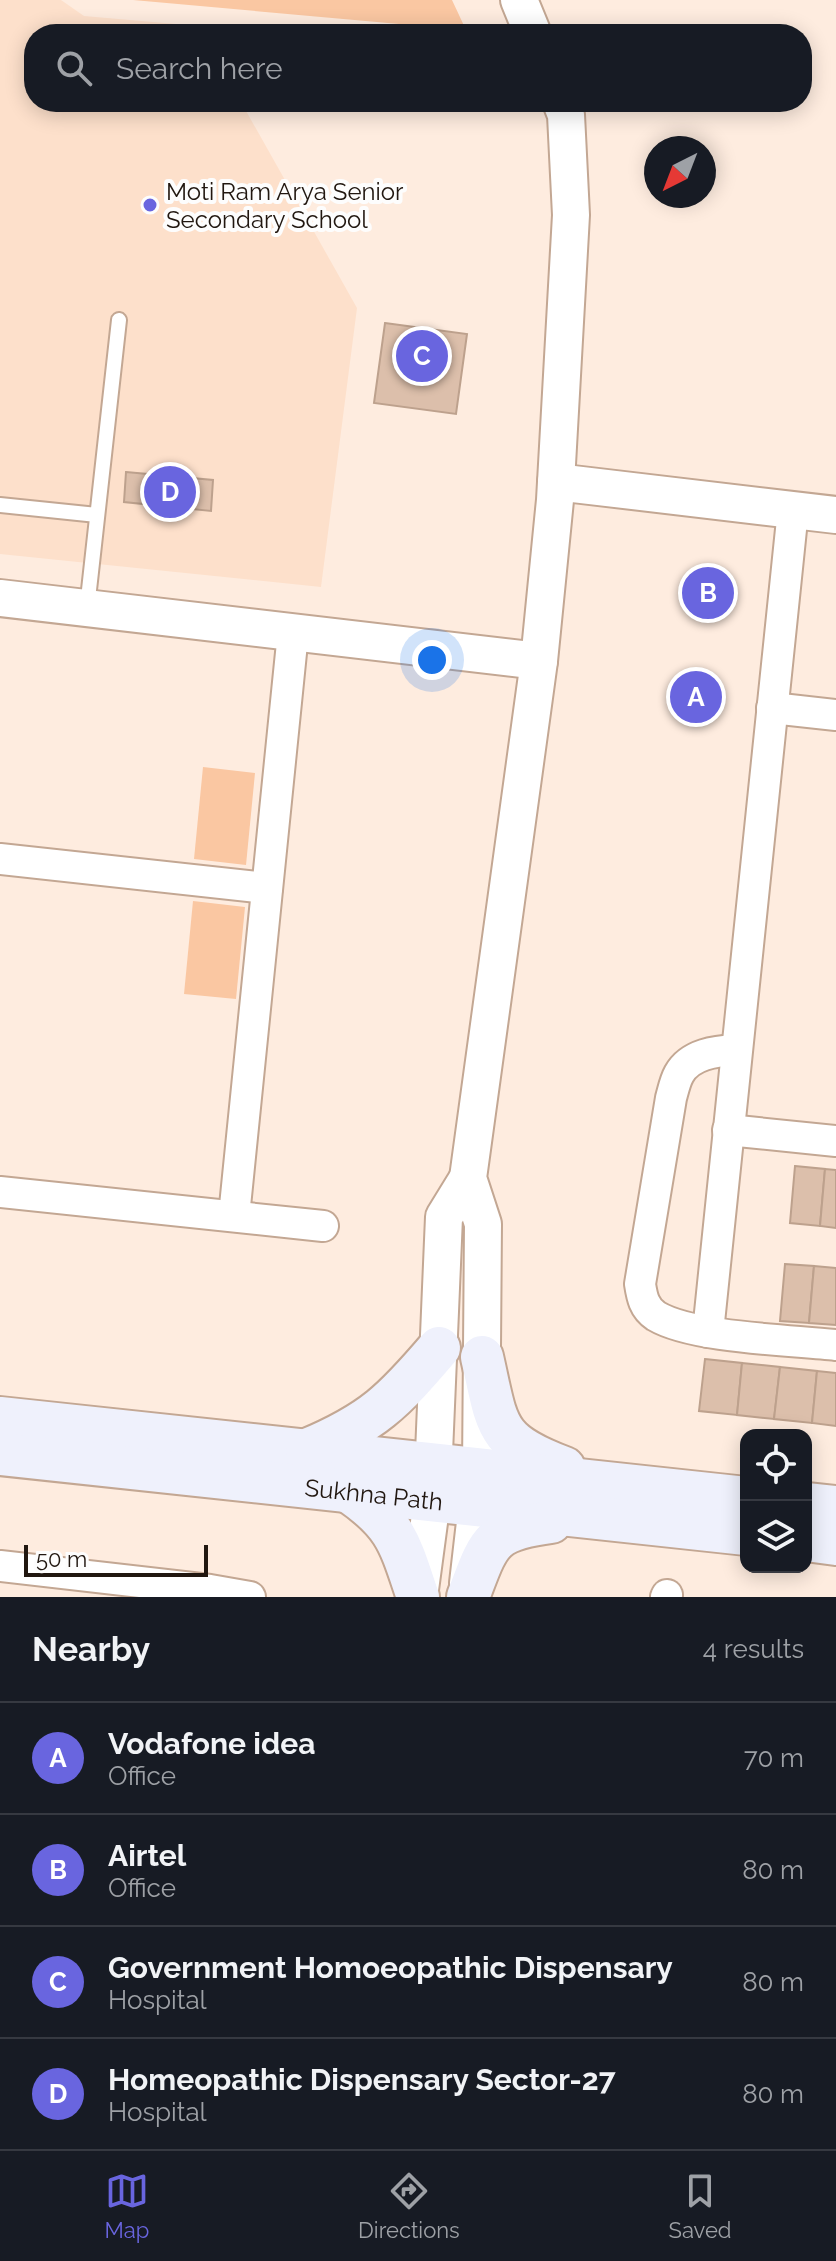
<!DOCTYPE html>
<style>
:root{--surface:#171b24;--page:#242831;--text:#f1f3f6;--muted:#9ea1a6;--line:#363941;--accent:#6965df}
body{margin:0;font-family:Raleway,sans-serif;background:var(--page);color:var(--text)}
.controls{position:absolute;right:24px;bottom:24px;display:grid;overflow:hidden;border-radius:16px;box-shadow:0 4px 20px #0003}
.controls button{width:72px;height:72px;display:grid;place-items:center;padding:0;border:0;border-bottom:2px solid var(--line);background:var(--surface);color:var(--text);font:40px sans-serif}
.compass{position:absolute;left:644px;top:136px;width:72px;height:72px;border-radius:50%;background:var(--surface);box-shadow:0 4px 20px #0003;rotate:222deg}
.scale{position:absolute;left:24px;bottom:20px;width:184px;box-sizing:border-box;padding-left:8px;border:4px solid #211710;border-top:0;font-size:22px;line-height:28px;white-space:nowrap;color:#211710;-webkit-text-stroke:6px #fdfdfd;paint-order:stroke}
.you{position:absolute;left:432px;top:660px;width:28px;height:28px;margin:-20px;border:6px solid #fff;border-radius:50%;background:#1a73e8;box-shadow:0 0 0 12px #1a73e833}
.badge{display:grid;place-items:center;width:52px;height:52px;border-radius:50%;background:var(--accent);color:#fff;font-size:26px;font-weight:700}
.pin{position:absolute;translate:-50% -50%;border:4px solid #fff;box-shadow:0 2px 8px #0006}
.list{margin:0;padding:0;list-style:none}
h2{display:flex;justify-content:space-between;align-items:center;height:104px;margin:0;padding:0 32px;font-size:34px}
h2 small{font-size:26px;font-weight:400;color:var(--muted)}
.list li{display:grid;grid-template-columns:52px 1fr auto;gap:24px;align-items:center;box-sizing:border-box;height:112px;padding:0 32px;border-top:2px solid var(--line)}
.list b{display:block;font-size:30px;white-space:nowrap}
.list p{margin:0;font-size:26px;white-space:nowrap;color:var(--muted)}
.list em{font-size:26px;font-style:normal;color:var(--muted)}
.icon{flex:none;width:44px;height:44px;fill:none;stroke:currentColor;stroke-width:2;stroke-linecap:round;stroke-linejoin:round}
.map{position:relative;flex:none;width:836px;height:1597px;overflow:hidden}
.search{position:absolute;background:var(--surface);box-shadow:0 4px 20px #0003;left:24px;right:24px;top:24px;height:88px;display:flex;align-items:center;gap:20px;box-sizing:border-box;padding:0 28px;border-radius:32px;color:var(--muted);font-size:30px}
.sheet{height:552px;background:var(--surface)}
nav{display:flex;justify-content:space-around;align-items:center;box-sizing:border-box;height:112px;border-top:2px solid var(--line);background:var(--surface);font-size:22px;color:var(--muted)}
nav a{display:grid;justify-items:center;gap:4px}
nav .on{color:var(--accent)}
.map>svg:first-child{display:block}
</style>
<div class="map">
<svg width="836" height="1597" viewBox="0 0 836 1597">
<rect width="100%" height="100%" fill="#feecdf"/>
<polygon fill="#fde0cb" points="0,0 61,0 84,16 199,26 203,34 34,34 34,102 241,102 357,308 321,587 0,554"/>
<g fill="#fac7a2">
<polygon points="133,0 452,0 466,30"/>
<polygon points="203,767 255,773 246,865 194,859"/>
<polygon points="193,901 245,907 236,999 184,994"/>
</g>
<g fill="#dcbfab" stroke="#bda18d" stroke-width="2">
<polygon points="385,323 467,334 456,414 374,403"/>
<polygon points="126,472 213,480 211,511 124,502"/>
<polygon points="795,1166 825,1169 820,1226 790,1223"/>
<polygon points="825,1169 836,1170 836,1228 820,1226"/>
<polygon points="785,1264 814,1266 809,1323 780,1321"/>
<polygon points="814,1266 836,1268 836,1325 809,1323"/>
<polygon points="705,1359 742,1363 737,1415 699,1411"/>
<polygon points="742,1363 780,1367 774,1419 737,1415"/>
<polygon points="780,1367 817,1371 812,1423 774,1419"/>
<polygon points="817,1371 836,1373 836,1426 812,1423"/>
</g>
<g fill="none" stroke-linecap="round" stroke-linejoin="round">
<defs>
<g id="service">
<polyline points="0,505 97,515"/>
<polyline points="87,608 119,320"/>
</g>
<g id="minor">
<polyline points="772,708 836,715"/>
<polyline points="0,859 267,888"/>
<path d="M 736,1050 C 716,1051 690,1054 679,1074 C 675,1081 673,1091 671,1098 L 640,1284 C 642,1297 644,1308 656,1316 C 693,1338 791,1340 836,1345"/>
<polyline points="728,1130 836,1141"/>
<polyline points="0,1192 323,1226"/>
<polyline points="234,1216 293,633"/>
<polyline points="708,1332 793,510"/>
<polyline points="0,1566 210,1590 250,1597"/>
<polyline points="666,1597 667,1595"/>
</g>
<g id="tertiary">
<polyline points="519,0 533,34"/>
<polyline points="556,482 836,515"/>
<polyline points="0,598 539,661"/>
<polyline points="468,1583 481,1470 483,1224 468,1178 539,661 555,500 571,215 566,115 561,102"/>
<polyline points="419,1597 432,1500 444,1217 468,1178"/>
</g>
<g id="secondary">
<path d="M 482,1357 C 498,1427 493,1441 564,1468"/>
<polyline points="0,1418 746,1498"/>
<path d="M 307,1450 C 372,1423 394,1401 439,1348"/>
<path id="s1" d="M 0,1454 L 746,1534"/>
<path d="M 348,1491 C 397,1524 400,1544 418,1597"/>
<polyline points="806,1504 836,1507"/>
<polyline points="806,1540 836,1544"/>
<path d="M 468,1597 C 489,1542 489,1530 551,1522"/>
</g>
</defs>
<use href="#service" stroke="#c3a793" stroke-width="18"/>
<use href="#minor" stroke="#c3a793" stroke-width="34"/>
<use href="#tertiary" stroke="#c3a793" stroke-width="40"/>
<use href="#secondary" stroke="#c3a793" stroke-width="46"/>
<use href="#service" stroke="#fff" stroke-width="14"/>
<use href="#minor" stroke="#fff" stroke-width="30"/>
<use href="#tertiary" stroke="#fff" stroke-width="36"/>
<use href="#secondary" stroke="#eff1fc" stroke-width="42"/>
</g>
<circle fill="#6965df" stroke="#fdfdfd" stroke-width="3" cx="150" cy="205" r="8"/>
<g text-anchor="middle" dominant-baseline="central" stroke-width="8" stroke-linejoin="round" paint-order="stroke">
<g font-size="24" fill="#211710" stroke="#fdfdfd" text-anchor="start">
<text x="166" y="191">Moti Ram Arya Senior<tspan x="166" dy="28">Secondary School</tspan></text>
</g>
<g font-size="24" fill="#211710" stroke="#fdfdfd">
<text stroke="none"><textPath href="#s1" startOffset="376">Sukhna Path</textPath></text>
</g>
</g>
</svg>
<div class="controls">
<button><svg class="icon" aria-label="locate" viewBox="0 0 24 24"><circle cx="12" cy="12" r="6"/><path d="M12 2v4M12 18v4M2 12h4M18 12h4"/></svg></button>
<button><svg class="icon" aria-label="layers" viewBox="0 0 24 24"><path d="M12 4l9 5-9 5-9-5zM3 14l9 5 9-5"/></svg></button>
</div>
<svg class="compass" viewBox="-18 -18 36 36"><path d="M0-13l5 13h-10z" fill="#e53935"/><path d="M0 13l5-13h-10z" fill="#9ea1a6"/></svg>
<div class="scale">50 m</div>
<div class="you"></div>
<div class="pin badge" style="left:696px;top:697px">A</div>
<div class="pin badge" style="left:708px;top:593px">B</div>
<div class="pin badge" style="left:422px;top:356px">C</div>
<div class="pin badge" style="left:170px;top:492px">D</div>
<div class="search"><svg class="icon" aria-label="search" viewBox="0 0 24 24"><circle cx="10" cy="10" r="6"/><path d="M15 15l6 6"/></svg>Search here</div>
</div>
<section class="sheet">
<h2>Nearby<small>4 results</small></h2>
<ul class="list">
<li><span class="badge">A</span><div><b>Vodafone idea</b><p>Office</p></div><em>70 m</em></li>
<li><span class="badge">B</span><div><b>Airtel</b><p>Office</p></div><em>80 m</em></li>
<li><span class="badge">C</span><div><b>Government Homoeopathic Dispensary</b><p>Hospital</p></div><em>80 m</em></li>
<li><span class="badge">D</span><div><b>Homeopathic Dispensary Sector-27</b><p>Hospital</p></div><em>80 m</em></li>
</ul>
</section>
<nav>
<a class="on"><svg class="icon" aria-label="map" viewBox="0 0 24 24"><path d="M3 6l6-2 6 2 6-2v14l-6 2-6-2-6 2zM9 4v14M15 6v14"/></svg>Map</a>
<a><svg class="icon" aria-label="directions" viewBox="0 0 24 24"><path d="M12 3l9 9-9 9-9-9zM9 14v-3h6M13 9l2 2-2 2"/></svg>Directions</a>
<a><svg class="icon" aria-label="saved" viewBox="0 0 24 24"><path d="M7 4h10v16l-5-4-5 4z"/></svg>Saved</a>
</nav>
